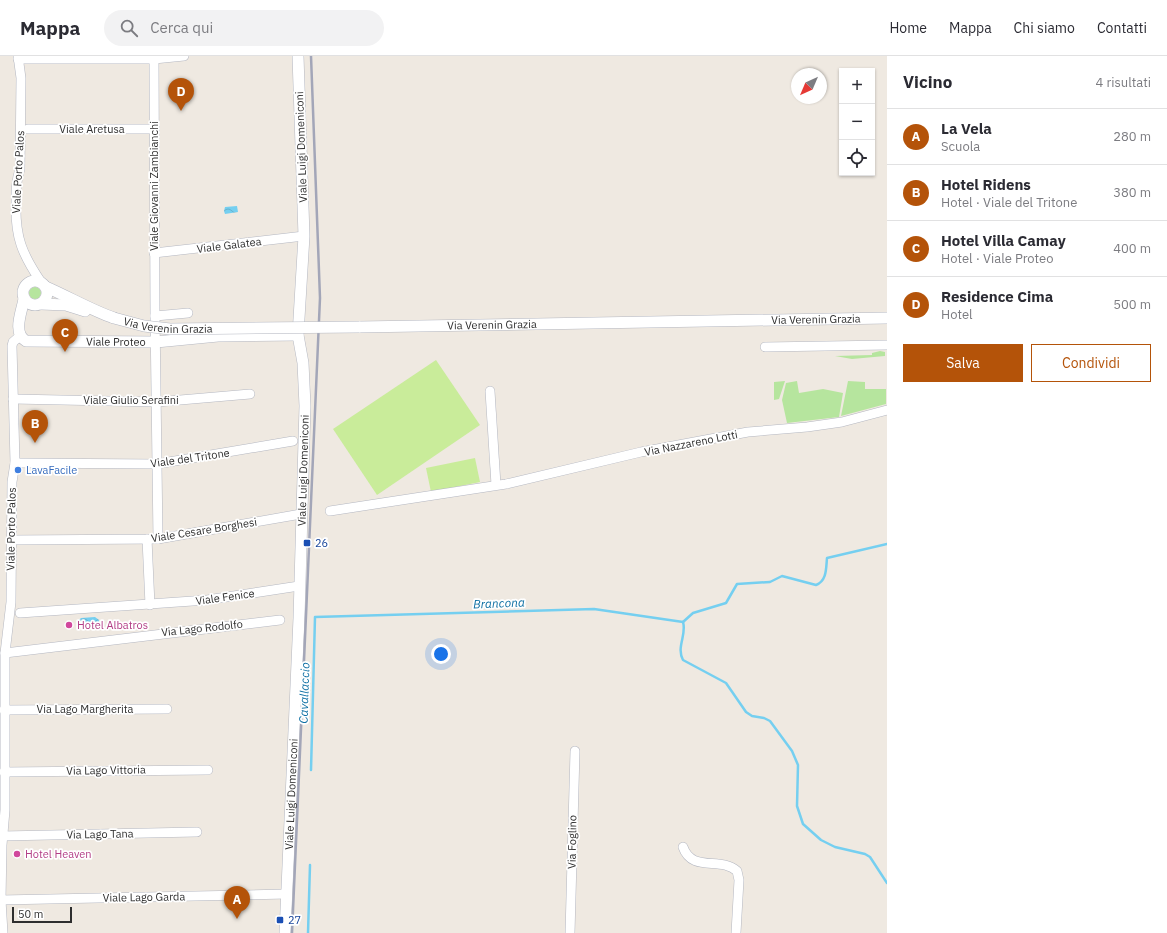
<!DOCTYPE html>
<html lang="it">
<meta charset="utf-8">
<style>
:root{--surface:#fff;--page:#f2f2f3;--text:#2b2b33;--muted:#7c7c81;--line:#e1e1e2;--accent:#b45309}
body{margin:0;font-family:"IBM Plex Sans",sans-serif;background:var(--page);color:var(--text)}
.controls{position:absolute;right:12px;top:12px;display:grid;overflow:hidden;border-radius:0px;box-shadow:0 1px 3px #0004}
.controls button{width:36px;height:36px;display:grid;place-items:center;padding:0;border:0;border-bottom:1px solid var(--line);background:var(--surface);color:var(--text);font:20px sans-serif}
.compass{position:absolute;left:791px;top:12px;width:36px;height:36px;border-radius:50%;background:var(--surface);box-shadow:0 1px 3px #0004;rotate:224deg}
.scale{position:absolute;left:12px;bottom:10px;width:60px;box-sizing:border-box;padding-left:4px;border:2px solid #2e2e2e;border-top:0;font-size:11px;line-height:14px;white-space:nowrap;color:#2e2e2e;-webkit-text-stroke:3px #fff;paint-order:stroke}
.you{position:absolute;left:441px;top:598px;width:14px;height:14px;margin:-10px;border:3px solid #fff;border-radius:50%;background:#1a73e8;box-shadow:0 0 0 6px #1a73e833}
.badge{display:grid;place-items:center;width:26px;height:26px;border-radius:50%;background:var(--accent);color:#fff;font-size:13px;font-weight:700}
.pin{position:absolute;translate:-50% -33px;filter:drop-shadow(0 1px 2px #0008)}
.pin::after{content:'';position:absolute;top:21px;width:14px;height:12px;background:inherit;clip-path:polygon(0 0,100% 0,50% 100%)}
.list{margin:0;padding:0;list-style:none}
h2{display:flex;justify-content:space-between;align-items:center;height:52px;margin:0;padding:0 16px;font-size:17px}
h2 small{font-size:13px;font-weight:400;color:var(--muted)}
.list li{display:grid;grid-template-columns:26px 1fr auto;gap:12px;align-items:center;box-sizing:border-box;height:56px;padding:0 16px;border-top:1px solid var(--line)}
.list b{display:block;font-size:15px;white-space:nowrap}
.list p{margin:0;font-size:13px;white-space:nowrap;color:var(--muted)}
.list em{font-size:13px;font-style:normal;color:var(--muted)}
.actions{display:flex;gap:8px;padding:12px 16px}
.actions a{flex:1;padding:9px 0;border:1px solid var(--accent);border-radius:0px;text-align:center;font-size:14px;color:var(--accent)}
.actions .main{background:var(--accent);color:#fff}
.icon{flex:none;width:22px;height:22px;fill:none;stroke:currentColor;stroke-width:2;stroke-linecap:round;stroke-linejoin:round}
.map{position:relative;flex:none;width:887px;height:877px;overflow:hidden}
header{display:flex;align-items:center;gap:24px;box-sizing:border-box;height:56px;padding:0 20px;background:var(--surface);border-bottom:1px solid var(--line)}
header strong{font-size:19px}
nav{display:flex;gap:22px;margin-inline-start:auto;font-size:14px}
.search{width:280px;height:36px;background:var(--page);display:flex;align-items:center;gap:10px;box-sizing:border-box;padding:0 14px;border-radius:22px;color:var(--muted);font-size:15px}
main{display:flex}
aside{flex:1;background:var(--surface)}
.map>svg:first-child{display:block}
</style>
<header>
<strong>Mappa</strong>
<div class="search"><svg class="icon" aria-label="search" viewBox="0 0 24 24"><circle cx="10" cy="10" r="6"/><path d="M15 15l6 6"/></svg>Cerca qui</div>
<nav><a>Home</a><a>Mappa</a><a>Chi siamo</a><a>Contatti</a></nav>
</header>
<main>
<div class="map">
<svg width="887" height="877" viewBox="0 0 887 877">
<defs>
<pattern id="water-waves" width="16" height="10" patternUnits="userSpaceOnUse"><rect width="16" height="10" fill="#75cff0"/><path d="M0 5q4-4 8 0t8 0" fill="none" stroke="#66b2ce"/></pattern>
</defs>
<rect width="100%" height="100%" fill="#efe9e1"/>
<g fill="#b6e59e">
<circle cx="35" cy="237" r="6"/>
<polygon points="880,295 885,296 885,300 852,303 835,300 872,299 872,297"/>
<polygon points="785,325 779,343 774,344 774,326"/>
<polygon points="797,325 799,337 823,333 843,337 839,361 787,367 782,344 786,327"/>
<polygon points="848,325 865,326 865,333 886,333 886,348 841,360"/>
</g>
<g fill="#c9ec9a">
<polygon points="436,304 480,369 377,439 333,373"/>
<polygon points="475,402 480,426 431,436 426,412"/>
</g>
<g fill="url(#water-waves)">
<polygon points="237,150 238,156 225,158 224,155 225,151"/>
<polygon points="95,561 99,564 99,569 89,571 79,564 81,562"/>
</g>
<g fill="none" stroke-linecap="round" stroke-linejoin="round">
<g stroke="#75cff0" stroke-width="2.5">
<path d="M 683,566 C 687,579 676,591 683,604 L 726,627 L 746,656 L 752,660 L 764,662 L 770,665 L 792,695 L 798,709 L 797,750 L 803,768 L 821,784 L 835,791 L 865,798 L 870,801 L 887,827"/>
<path d="M 683,566 L 693,557 L 726,547 L 737,528 L 770,526 L 782,520 L 816,529 C 827,525 826,512 827,502 L 887,488"/>
<polyline points="311,714 315,561 594,553 683,566"/>
<polyline points="308,877 310,809"/>
</g>
<defs>
<g id="minor">
<path d="M 18,0 L 21,22 L 20,113 C 16,125 16,135 16,147 C 15,181 22,198 41,226"/>
<polyline points="154,0 155,260 158,483"/>
<polyline points="18,3 154,3 184,0"/>
<polyline points="28,73 155,73"/>
<polyline points="154,197 304,180"/>
<polyline points="155,260 188,257"/>
<polyline points="765,291 887,289"/>
<polyline points="490,335 496,429"/>
<polyline points="13,343 157,346 250,338"/>
<polyline points="15,407 157,408 293,385"/>
<polyline points="330,455 506,428 641,396 748,376 807,371 842,366 887,354"/>
<polyline points="147,483 150,549"/>
<polyline points="11,484 158,483 301,458"/>
<polyline points="20,557 207,544 299,530"/>
<polyline points="5,597 280,564"/>
<polyline points="4,654 167,653"/>
<polyline points="4,716 208,714"/>
<polyline points="2,780 197,776"/>
<path d="M 683,791 C 692,817 721,800 737,815 L 739,824 L 736,877"/>
<polyline points="1,844 287,838"/>
<polyline points="3,877 1,844 2,789 5,754 5,597 11,546 12,426 15,407 12,290 13,286 20,280"/>
<polyline points="570,877 575,695"/>
</g>
<g id="tertiary">
<circle cx="35" cy="237" r="12"/>
<path d="M 46,231 C 69,241 91,254 114,262"/>
<path id="s1" d="M 24,243 C 22,255 12,277 26,285 L 156,286 L 218,280 L 298,279"/>
<polyline points="41,248 66,249 85,255"/>
<path id="s2" d="M 359,271 L 887,262"/>
<path id="s3" d="M 285,877 L 299,562 L 305,350 L 303,307 L 298,279 L 304,180 L 298,0"/>
</g>
</defs>
<use href="#minor" stroke="#b4b7c1" stroke-width="10"/>
<use href="#tertiary" stroke="#b4b7c1" stroke-width="12"/>
<use href="#minor" stroke="#fff" stroke-width="9"/>
<use href="#tertiary" stroke="#fff" stroke-width="11"/>
<polyline stroke="#a3a6b8" stroke-width="2.5" points="292,877 320,242 311,0"/>
<defs>
<g id="tertiary-bridge">
<path id="s4" d="M 114,262 L 144,270 L 170,273 L 359,271"/>
</g>
</defs>
<use href="#tertiary-bridge" stroke="#b4b7c1" stroke-width="12" stroke-linecap="butt"/>
<use href="#tertiary-bridge" stroke="#fff" stroke-width="11"/>
</g>
<circle fill="#3f7fe0" stroke="#fff" stroke-width="1.5" cx="18" cy="414" r="4"/>
<g fill="#1a4fb4" stroke="#fff" stroke-width="1.5">
<rect x="303" y="483" width="8" height="8" rx="2"/>
<rect x="276" y="860" width="8" height="8" rx="2"/>
</g>
<g fill="#d1479c" stroke="#fff" stroke-width="1.5">
<circle cx="69" cy="569" r="4"/>
<circle cx="17" cy="798" r="4"/>
</g>
<g text-anchor="middle" dominant-baseline="central" stroke-width="3.5" stroke-linejoin="round" paint-order="stroke">
<g font-size="11" fill="#2e2e2e" stroke="#fff">
<text x="92" y="73">Viale Aretusa</text>
<text transform="translate(301 91) rotate(-92)">Viale Luigi Domeniconi</text>
<text transform="translate(18 116) rotate(-87)">Viale Porto Palos</text>
<text transform="translate(154 130) rotate(-90)">Viale Giovanni Zambianchi</text>
<text transform="translate(229 189) rotate(-7)">Viale Galatea</text>
<text stroke="none"><textPath href="#s2" startOffset="457">Via Verenin Grazia</textPath></text>
<text stroke="none"><textPath href="#s4" startOffset="55">Via Verenin Grazia</textPath></text>
<text stroke="none"><textPath href="#s2" startOffset="133">Via Verenin Grazia</textPath></text>
<text stroke="none"><textPath href="#s1" startOffset="135">Viale Proteo</textPath></text>
<text x="131" y="344">Viale Giulio Serafini</text>
<text transform="translate(691 387) rotate(-11)">Via Nazzareno Lotti</text>
<text transform="translate(190 402) rotate(-8)">Viale del Tritone</text>
<text stroke="none"><textPath href="#s3" startOffset="463">Viale Luigi Domeniconi</textPath></text>
<text transform="translate(11 473) rotate(-89)">Viale Porto Palos</text>
<text transform="translate(204 474) rotate(-9)">Viale Cesare Borghesi</text>
<text transform="translate(225 541) rotate(-8)">Viale Fenice</text>
<text transform="translate(202 572) rotate(-6)">Via Lago Rodolfo</text>
<text x="85" y="653">Via Lago Margherita</text>
<text transform="translate(106 714) rotate(-1)">Via Lago Vittoria</text>
<text stroke="none"><textPath href="#s3" startOffset="139">Viale Luigi Domeniconi</textPath></text>
<text transform="translate(100 778) rotate(-1)">Via Lago Tana</text>
<text transform="translate(572 786) rotate(-89)">Via Foglino</text>
<text transform="translate(144 841) rotate(-1)">Viale Lago Garda</text>
</g>
<g font-size="11" fill="#366cbe" stroke="#fff" text-anchor="start">
<text x="26" y="414">LavaFacile</text>
</g>
<g font-size="11" fill="#164399" stroke="#fff" text-anchor="start">
<text x="315" y="487">26</text>
<text x="288" y="864">27</text>
</g>
<g font-size="11" fill="#b23c85" stroke="#fff" text-anchor="start">
<text x="77" y="569">Hotel Albatros</text>
<text x="25" y="798">Hotel Heaven</text>
</g>
<g font-size="12" font-style="italic" fill="#0d6fa3" stroke="#fff">
<text transform="translate(499 547) rotate(-2)">Brancona</text>
<text transform="translate(304 637) rotate(-88)">Cavallaccio</text>
</g>
</g>
</svg>
<div class="controls">
<button>+</button>
<button>−</button>
<button><svg class="icon" aria-label="locate" viewBox="0 0 24 24"><circle cx="12" cy="12" r="6"/><path d="M12 2v4M12 18v4M2 12h4M18 12h4"/></svg></button>
</div>
<svg class="compass" viewBox="-18 -18 36 36"><path d="M0-13l5 13h-10z" fill="#e53935"/><path d="M0 13l5-13h-10z" fill="#7c7c81"/></svg>
<div class="scale">50 m</div>
<div class="you"></div>
<div class="pin badge" style="left:237px;top:863px">A</div>
<div class="pin badge" style="left:35px;top:387px">B</div>
<div class="pin badge" style="left:65px;top:296px">C</div>
<div class="pin badge" style="left:181px;top:55px">D</div>
</div>
<aside>
<h2>Vicino<small>4 risultati</small></h2>
<ul class="list">
<li><span class="badge">A</span><div><b>La Vela</b><p>Scuola</p></div><em>280 m</em></li>
<li><span class="badge">B</span><div><b>Hotel Ridens</b><p>Hotel · Viale del Tritone</p></div><em>380 m</em></li>
<li><span class="badge">C</span><div><b>Hotel Villa Camay</b><p>Hotel · Viale Proteo</p></div><em>400 m</em></li>
<li><span class="badge">D</span><div><b>Residence Cima</b><p>Hotel</p></div><em>500 m</em></li>
</ul>
<div class="actions"><a class="main">Salva</a><a>Condividi</a></div>
</aside>
</main>
